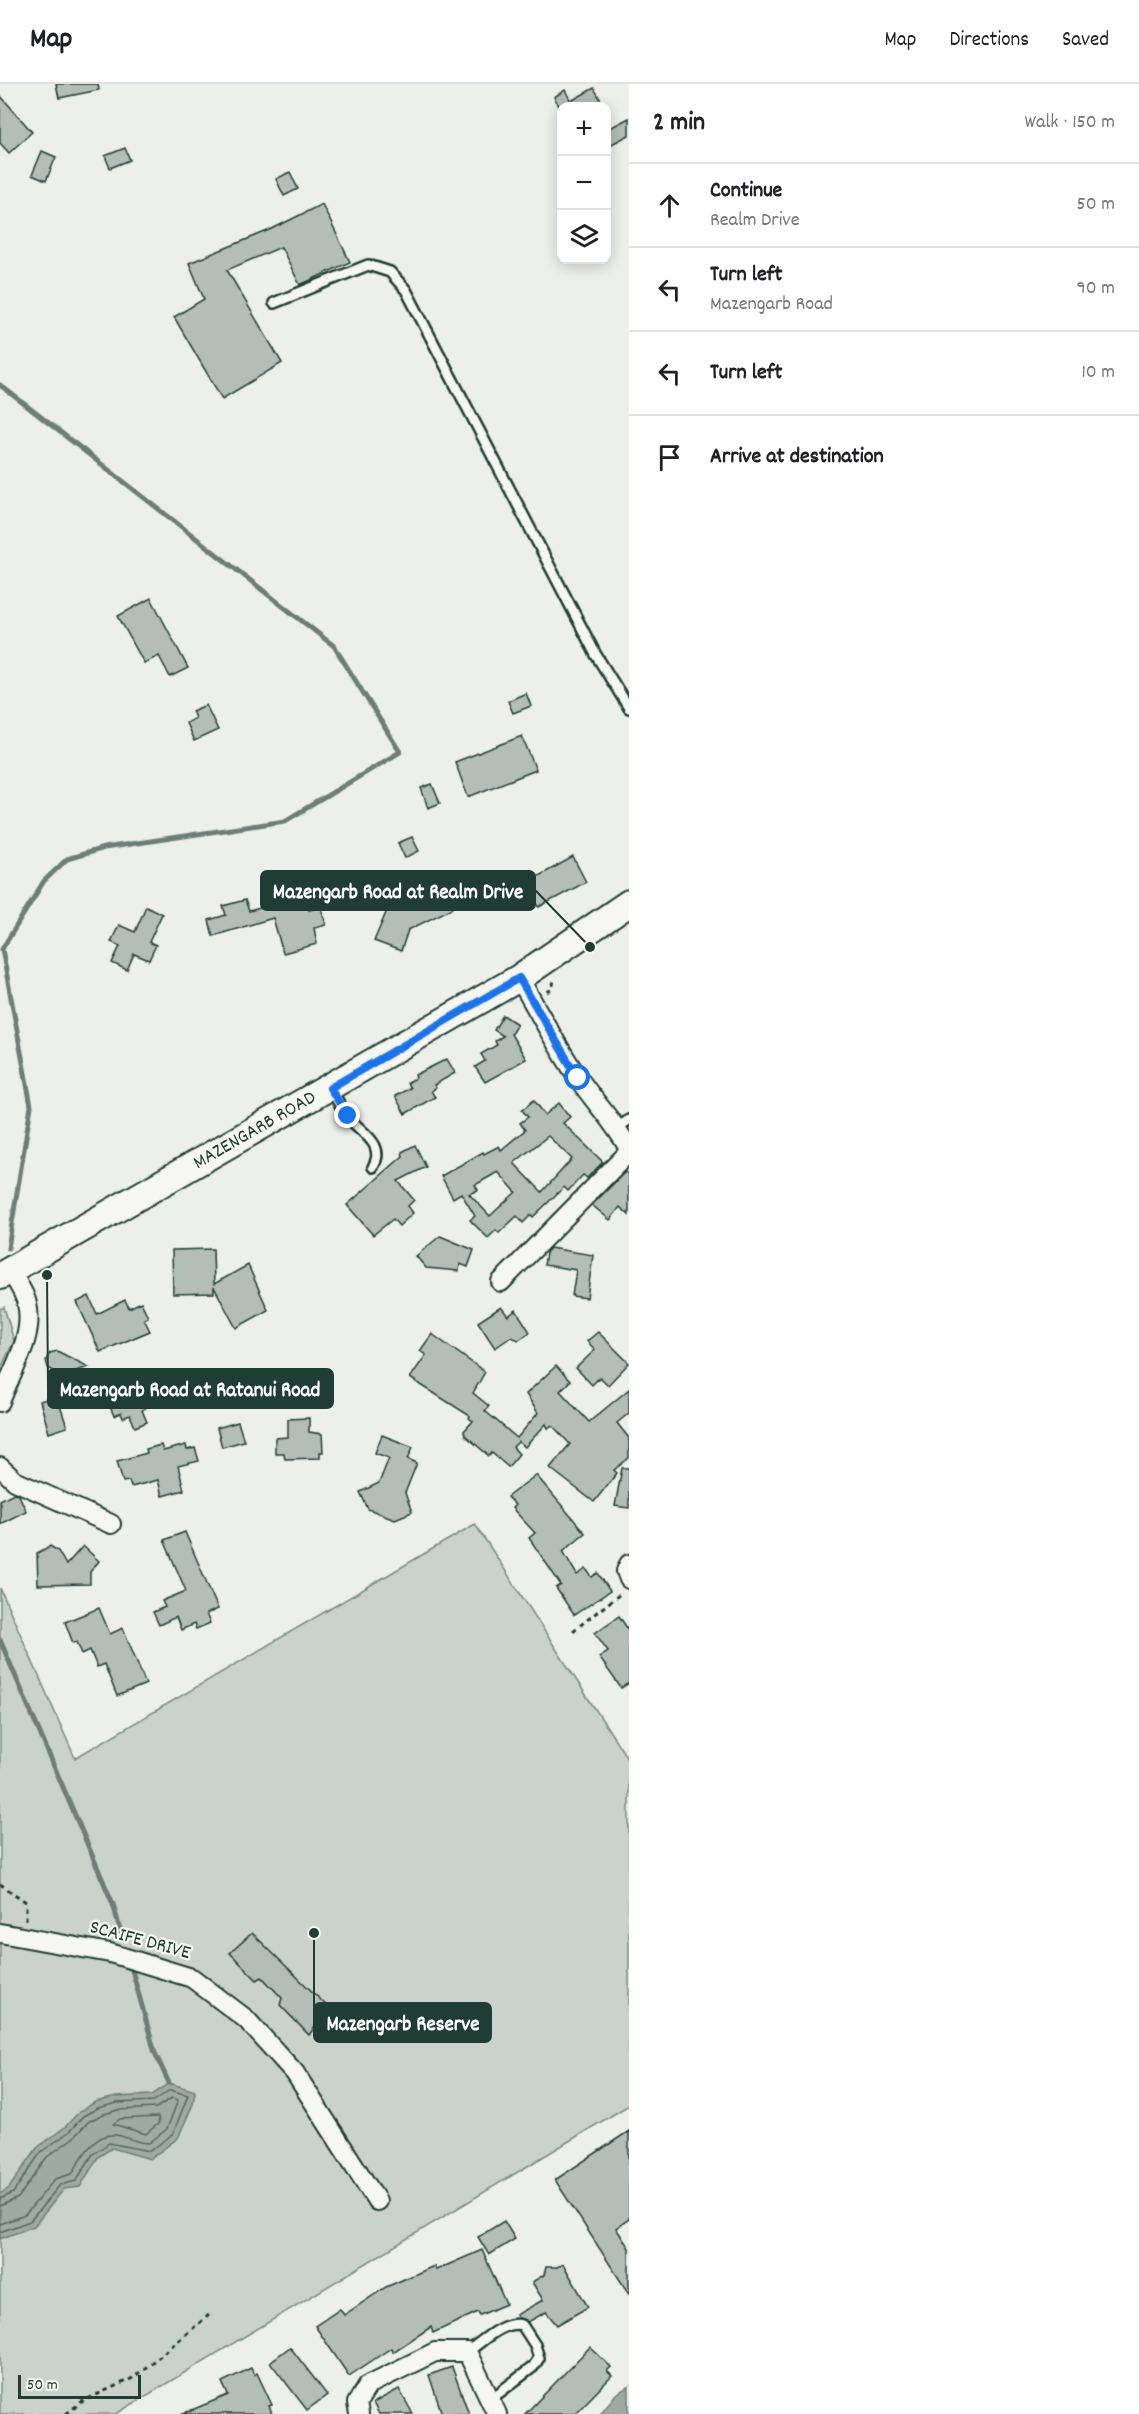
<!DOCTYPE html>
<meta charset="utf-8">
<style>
:root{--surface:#fff;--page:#f2f2f2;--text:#202124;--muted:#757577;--line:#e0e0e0}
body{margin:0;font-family:Dekko,sans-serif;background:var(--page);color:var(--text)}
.controls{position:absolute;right:18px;top:18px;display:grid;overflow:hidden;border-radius:12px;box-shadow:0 3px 15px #0003}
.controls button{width:54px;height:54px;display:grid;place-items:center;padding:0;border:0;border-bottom:2px solid var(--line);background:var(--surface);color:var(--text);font:30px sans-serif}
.scale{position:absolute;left:18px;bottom:15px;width:123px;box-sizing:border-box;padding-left:6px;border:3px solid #1f3d34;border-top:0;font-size:16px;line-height:21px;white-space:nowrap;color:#1f3d34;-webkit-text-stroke:4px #f6f6f2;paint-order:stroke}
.stop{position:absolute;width:18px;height:18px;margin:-14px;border:4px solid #1a73e8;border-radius:50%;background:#fff}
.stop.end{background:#1a73e8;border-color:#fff;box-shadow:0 2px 6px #0008}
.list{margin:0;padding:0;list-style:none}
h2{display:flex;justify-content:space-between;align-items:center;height:78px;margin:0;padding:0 24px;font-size:26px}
h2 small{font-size:20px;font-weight:400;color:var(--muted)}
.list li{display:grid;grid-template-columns:39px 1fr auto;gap:18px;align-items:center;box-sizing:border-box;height:84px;padding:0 24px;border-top:2px solid var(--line)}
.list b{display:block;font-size:22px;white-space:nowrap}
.list p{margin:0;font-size:20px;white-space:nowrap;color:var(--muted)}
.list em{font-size:20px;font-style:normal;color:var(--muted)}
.icon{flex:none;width:33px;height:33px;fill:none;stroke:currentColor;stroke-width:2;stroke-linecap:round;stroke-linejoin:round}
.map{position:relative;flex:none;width:629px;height:2330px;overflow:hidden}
header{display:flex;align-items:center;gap:36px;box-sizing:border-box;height:84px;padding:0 30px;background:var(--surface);border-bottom:2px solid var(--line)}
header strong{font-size:28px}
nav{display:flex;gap:33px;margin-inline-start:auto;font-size:21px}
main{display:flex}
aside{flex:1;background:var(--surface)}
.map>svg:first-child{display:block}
</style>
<header>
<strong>Map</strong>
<nav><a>Map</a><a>Directions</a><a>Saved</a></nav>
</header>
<main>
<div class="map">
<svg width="629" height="2330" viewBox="0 0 629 2330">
<rect width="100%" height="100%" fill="#edefea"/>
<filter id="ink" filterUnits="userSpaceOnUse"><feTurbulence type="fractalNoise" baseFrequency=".0167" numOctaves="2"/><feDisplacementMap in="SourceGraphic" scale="12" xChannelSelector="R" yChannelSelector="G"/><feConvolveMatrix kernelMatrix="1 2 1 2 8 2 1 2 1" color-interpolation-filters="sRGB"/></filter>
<g filter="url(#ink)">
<g fill="#cbd2cc" stroke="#758880" stroke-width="1.5">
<polygon points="4,1223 14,1257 0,1286 0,1225"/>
<polygon points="475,1440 629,1677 629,2021 116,2330 0,2330 0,1504 75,1674"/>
</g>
<g fill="#9faaa4" stroke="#6c7e77" stroke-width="1.5">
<polygon points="169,1999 195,2007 193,2020 178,2054 150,2075 112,2064 98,2073 80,2103 64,2105 34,2142 0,2155 0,2110 9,2104 37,2064 65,2043 79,2028 95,2018 116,2013 152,2011"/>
<polygon points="629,2302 629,2330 600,2330 616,2310"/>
</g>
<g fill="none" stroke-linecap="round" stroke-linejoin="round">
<g stroke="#526961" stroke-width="1.5">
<polygon points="158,2033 159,2039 146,2050 113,2040 120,2035"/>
<polyline points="0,2115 13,2109 41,2068 69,2048 83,2032 98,2024 117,2019 154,2017 170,2006 188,2011 173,2050 150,2067 109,2059 93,2070 76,2097 60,2101 30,2137 0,2148"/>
<path d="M 0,2122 L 18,2114 L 47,2073 L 73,2054 L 88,2038 L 101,2031 L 118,2026 L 156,2024 L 172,2014 L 178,2016 L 167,2045 L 149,2059 C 138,2059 127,2053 116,2051 C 94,2048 81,2075 72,2090 L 55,2095 L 25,2131 L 0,2140"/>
</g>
<g stroke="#6c7e77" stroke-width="5">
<polyline points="0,301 334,562 400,668 285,737 104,764 67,775 44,797 2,865 31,1022 8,1164"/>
<polyline points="0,1556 113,1820 121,1849"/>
<polyline points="132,1886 155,1969 169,1999"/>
</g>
</g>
<g fill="#b4bdb8" stroke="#1f3d34" stroke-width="1.5" fill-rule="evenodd">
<polygon points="56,0 98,0 99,6 59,14"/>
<polygon points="594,4 604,22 559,22 554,13 565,6 571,17"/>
<polygon points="0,11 32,48 9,69 0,59"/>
<polygon points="629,34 629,51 606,63 606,46"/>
<polygon points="125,64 130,76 110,84 105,72"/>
<polygon points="42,67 56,73 46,97 32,91"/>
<polygon points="290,88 298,105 284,112 276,95"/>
<polygon points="322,120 350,178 300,201 281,163 227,186 282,279 222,315 174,233 204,215 189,179 270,146"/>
<polygon points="151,514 188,584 170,593 159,572 144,579 118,532"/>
<polygon points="526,609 531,622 513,629 508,617"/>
<polygon points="206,621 218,646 194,657 186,639 195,634 192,627"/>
<polygon points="522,652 536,686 468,713 455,678"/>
<polygon points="432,700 440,719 428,724 421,704"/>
<polygon points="412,753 419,767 405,774 398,759"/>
<polygon points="573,773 586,798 539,823 526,799"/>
<polygon points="441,799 453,824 408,846 401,867 374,857 388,824"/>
<polygon points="304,812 309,826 321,823 326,841 314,844 317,860 283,869 273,834 213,852 209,836 226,831 223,822 245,816 249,827"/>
<polygon points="146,822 162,830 149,858 156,861 149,876 134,870 127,886 112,879 120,862 111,858 119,841 135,848"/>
<polygon points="503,931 517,940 511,950 526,975 485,998 475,983 485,977 481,970 497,961 495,957 503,952 494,946"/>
<polygon points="447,975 455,989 434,1001 436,1004 431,1007 435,1013 405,1030 395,1012 410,1004 407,999 416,994 415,991"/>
<path d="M 534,1016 L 545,1031 L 559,1019 L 570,1033 L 563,1039 L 603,1078 L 587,1094 L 583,1091 L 568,1107 L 564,1103 L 533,1133 L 531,1131 L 523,1139 L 517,1132 L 499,1149 L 496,1146 L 488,1154 L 470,1136 L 475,1132 L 461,1109 L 453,1114 L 441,1092 L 483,1068 L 484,1070 L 499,1062 L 501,1066 L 525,1046 L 520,1039 L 528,1033 L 522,1026 ZM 548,1052 L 572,1075 L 542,1108 L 514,1079 ZM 498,1088 L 516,1108 L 490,1132 L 469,1110 L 478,1106 L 475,1101 Z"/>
<polygon points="415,1061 426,1083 398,1097 414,1116 408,1122 413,1129 399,1142 393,1135 373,1151 347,1121 403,1072 402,1068"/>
<polygon points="625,1088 629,1091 629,1131 620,1123 610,1136 592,1121"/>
<polygon points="440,1152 474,1166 468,1183 460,1180 459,1187 426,1184 416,1172"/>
<polygon points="550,1164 593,1171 587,1214 572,1212 576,1186 544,1181 546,1169"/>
<polygon points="213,1165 214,1200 248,1181 268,1226 236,1244 214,1203 214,1209 173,1210 172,1166"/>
<polygon points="89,1212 97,1230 125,1216 129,1224 141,1218 148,1233 144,1235 150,1247 100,1268 77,1218"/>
<polygon points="501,1223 508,1232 516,1226 530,1248 519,1256 511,1253 495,1264 478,1238"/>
<polygon points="598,1248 629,1279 608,1301 600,1293 592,1301 576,1284 595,1266 587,1257"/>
<polygon points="432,1250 485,1288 473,1309 489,1322 485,1327 517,1354 538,1329 526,1310 556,1282 570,1297 560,1307 589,1338 629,1305 629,1329 617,1339 629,1354 629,1374 614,1386 617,1389 594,1418 550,1384 570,1360 552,1341 548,1344 546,1340 525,1363 518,1358 513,1363 519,1370 508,1383 492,1369 489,1372 465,1351 464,1347 473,1337 469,1334 470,1332 410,1294 426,1271 420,1267"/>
<polygon points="57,1267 89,1283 69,1289 63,1299 51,1293 54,1287 48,1284 46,1276 50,1269"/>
<polygon points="133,1292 146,1324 142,1326 147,1338 135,1343 130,1331 123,1334 121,1329 114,1332 106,1313 113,1311 110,1301"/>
<polygon points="57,1312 67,1343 49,1349 40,1317"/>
<polygon points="309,1334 309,1348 322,1350 323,1368 320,1368 320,1374 285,1375 284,1369 275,1369 275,1354 288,1353 288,1335"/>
<polygon points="238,1338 244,1357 222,1363 217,1344"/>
<polygon points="382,1351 413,1363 408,1375 417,1379 405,1409 412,1428 395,1435 368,1425 360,1408 379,1399 389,1374 375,1369"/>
<polygon points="161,1361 163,1367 186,1361 187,1366 195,1364 199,1377 178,1382 184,1406 162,1412 158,1396 131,1403 129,1397 123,1398 117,1377 147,1369 146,1365"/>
<polygon points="622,1384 629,1384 629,1424 615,1422"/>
<polygon points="536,1391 585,1449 563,1467 577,1491 586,1485 592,1493 598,1489 610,1507 574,1531 556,1504 561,1501 529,1454 535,1449 512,1424 515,1421 507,1413"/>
<polygon points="14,1409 19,1411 26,1427 0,1440 0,1416"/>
<polygon points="185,1448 218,1525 206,1530 210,1539 196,1545 194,1540 181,1546 176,1533 159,1541 153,1528 165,1523 162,1517 186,1507 164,1456"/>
<polygon points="50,1462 58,1467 66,1481 83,1462 99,1477 90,1488 90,1500 38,1501 37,1469"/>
<polygon points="99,1524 110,1550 123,1544 146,1600 117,1612 104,1580 97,1583 90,1566 82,1570 77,1558 73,1559 65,1538"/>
<polygon points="619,1532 629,1547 629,1599 621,1604 599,1573 608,1567 595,1549"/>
<polygon points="252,1849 329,1924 309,1951 280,1921 282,1914 262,1893 257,1896 230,1869"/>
<polygon points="629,2047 629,2135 616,2144 629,2164 629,2210 555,2096"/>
<polygon points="504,2137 515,2155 489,2171 478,2153"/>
<polygon points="482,2166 506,2220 480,2231 478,2228 433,2249 431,2243 393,2268 391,2264 349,2292 315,2242 340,2225 344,2231 386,2203 434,2182 436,2186"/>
<polygon points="563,2180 588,2223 557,2241 546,2228 528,2238 518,2234 516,2231 543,2216 532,2198 544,2191 546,2183 557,2183"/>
<polygon points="290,2263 327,2311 307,2326 270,2278"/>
<polygon points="590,2263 611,2283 607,2287 612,2292 575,2330 525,2330"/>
<polygon points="452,2283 469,2330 442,2330 429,2291"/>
<polygon points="251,2284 254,2291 257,2289 272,2321 269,2322 272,2330 182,2330 228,2311 222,2298"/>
<polygon points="399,2305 413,2330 379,2330 373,2319"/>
</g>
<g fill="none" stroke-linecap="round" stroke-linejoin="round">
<defs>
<g id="lane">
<polyline points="274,219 368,181 390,188 406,206 596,571 629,624"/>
<path d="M 330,1004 C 336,1013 341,1024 348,1033 C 360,1048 387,1060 373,1083"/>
<polyline points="618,1043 629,1036"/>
<path d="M 467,2268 C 482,2258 503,2236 522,2241 L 535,2261 L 539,2274 L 533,2283 L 491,2315"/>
</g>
<g id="street">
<path d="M 519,894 C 539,928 558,965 581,998 C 597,1021 616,1040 629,1065"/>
<polyline points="501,1198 629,1068"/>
<path d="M 0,1318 C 11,1288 35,1253 27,1220 C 25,1209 16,1197 10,1186"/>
<polyline points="0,1383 15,1397 111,1440"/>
<polyline points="629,1480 626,1487 629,1495"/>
<polyline points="0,1849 110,1869 192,1894 246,1935 295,1989 377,2117"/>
<polyline points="359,2330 357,2319 368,2301 435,2268 467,2268 497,2330"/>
</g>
<polyline id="secondary" points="0,1192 519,894 629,819"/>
</defs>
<use href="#lane" stroke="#1f3d34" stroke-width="14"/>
<use href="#street" stroke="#1f3d34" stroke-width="22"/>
<use href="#secondary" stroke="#1f3d34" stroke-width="30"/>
<g stroke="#1f3d34" stroke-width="3" stroke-dasharray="4.5 4.5" stroke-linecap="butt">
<polyline points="547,908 552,905 554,896"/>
<polyline points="573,1547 620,1510"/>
<polyline points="0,1800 26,1818 26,1836"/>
<polyline points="66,2330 83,2317 133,2294 209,2231"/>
</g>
<use href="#lane" stroke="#f6f6f2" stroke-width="9"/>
<use href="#street" stroke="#f6f6f2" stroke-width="18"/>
<use href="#secondary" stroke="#f6f6f2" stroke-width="26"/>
</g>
</g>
<g fill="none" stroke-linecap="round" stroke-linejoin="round" filter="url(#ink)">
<polyline stroke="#1a73e8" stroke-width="8" points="348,1032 330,1004 519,894 578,994"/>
</g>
<g text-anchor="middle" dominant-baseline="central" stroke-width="4.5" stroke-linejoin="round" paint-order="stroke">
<g font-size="20" fill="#1f3d34" stroke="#f6f6f2">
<text transform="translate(255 1047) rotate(-30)">MAZENGARB ROAD</text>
<text transform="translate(140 1857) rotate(15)">SCAIFE DRIVE</text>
</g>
</g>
<path fill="none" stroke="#1f3d34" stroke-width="2" d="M590 863L535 806M47 1191L48 1305M314 1849L314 1938"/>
<g fill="#1f3d34" stroke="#f6f6f2" stroke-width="2">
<circle cx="590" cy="863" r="6"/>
<circle cx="47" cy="1191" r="6"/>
<circle cx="314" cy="1849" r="6"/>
</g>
<g fill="#1f3d34" stroke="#1f3d34" stroke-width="2">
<rect x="261" y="787" width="274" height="39" rx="6"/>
<rect x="48" y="1285" width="285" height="39" rx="6"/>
<rect x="314" y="1919" width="177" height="39" rx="6"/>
</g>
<g font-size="21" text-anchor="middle" font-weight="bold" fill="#fff">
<text x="398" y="814">Mazengarb Road at Realm Drive</text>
<text x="190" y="1312">Mazengarb Road at Ratanui Road</text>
<text x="403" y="1946">Mazengarb Reserve</text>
</g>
</svg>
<div class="controls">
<button>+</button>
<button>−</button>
<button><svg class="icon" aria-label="layers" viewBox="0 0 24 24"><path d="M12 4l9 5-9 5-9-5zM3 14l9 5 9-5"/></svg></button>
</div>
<div class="scale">50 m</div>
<div class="stop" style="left:578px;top:994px"></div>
<div class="stop end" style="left:348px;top:1032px"></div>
</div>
<aside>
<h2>2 min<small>Walk · 150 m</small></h2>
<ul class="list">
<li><svg class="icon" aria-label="ahead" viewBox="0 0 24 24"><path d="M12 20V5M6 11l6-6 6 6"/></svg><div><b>Continue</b><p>Realm Drive</p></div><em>50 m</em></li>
<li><svg class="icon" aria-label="left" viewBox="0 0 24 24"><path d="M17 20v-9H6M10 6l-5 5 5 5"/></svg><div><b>Turn left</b><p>Mazengarb Road</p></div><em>90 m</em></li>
<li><svg class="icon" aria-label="left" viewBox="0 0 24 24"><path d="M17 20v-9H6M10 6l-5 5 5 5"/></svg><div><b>Turn left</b></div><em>10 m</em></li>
<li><svg class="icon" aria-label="arrive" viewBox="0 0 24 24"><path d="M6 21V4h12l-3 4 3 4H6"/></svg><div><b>Arrive at destination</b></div></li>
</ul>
</aside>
</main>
